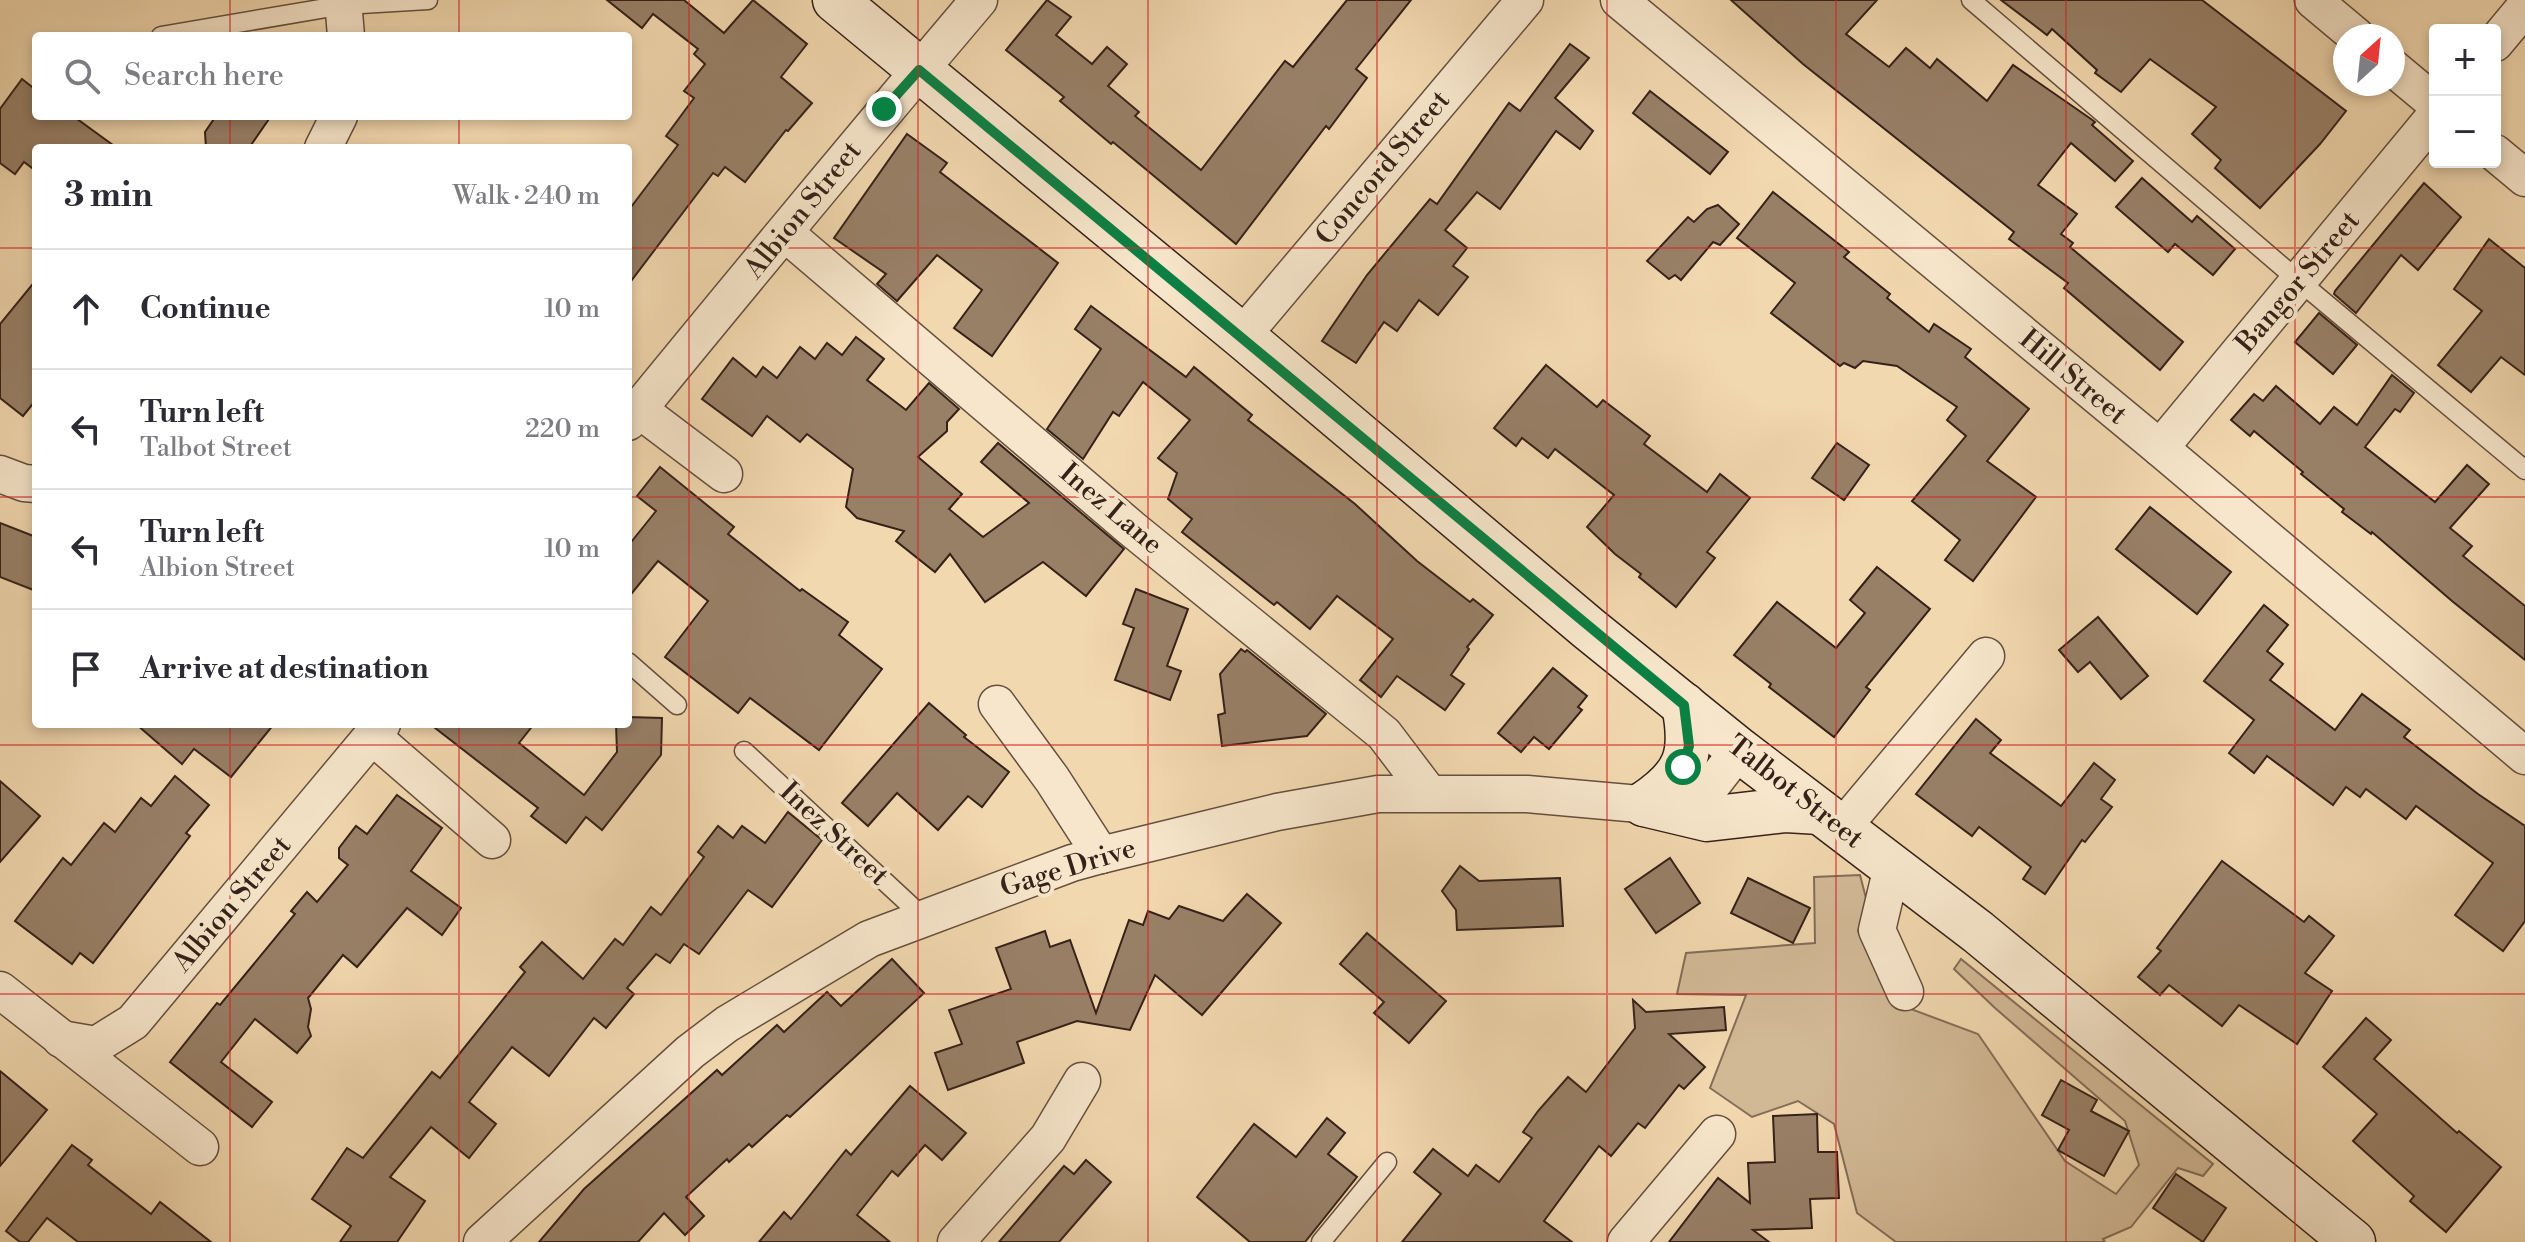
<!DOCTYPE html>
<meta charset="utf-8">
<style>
:root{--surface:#fff;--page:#f7f7f7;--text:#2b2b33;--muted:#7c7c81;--line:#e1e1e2}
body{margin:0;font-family:"Libre Bodoni",serif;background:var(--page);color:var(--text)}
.controls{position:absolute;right:24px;top:24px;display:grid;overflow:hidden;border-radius:8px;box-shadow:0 4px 12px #0003}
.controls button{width:72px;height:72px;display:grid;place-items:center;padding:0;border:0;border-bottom:2px solid var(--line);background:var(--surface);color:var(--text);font:40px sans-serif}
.compass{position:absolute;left:2333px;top:24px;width:72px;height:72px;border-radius:50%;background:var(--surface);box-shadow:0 4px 12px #0003;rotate:27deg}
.stop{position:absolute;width:24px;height:24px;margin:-18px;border:6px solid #0b8043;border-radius:50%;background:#fff}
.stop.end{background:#0b8043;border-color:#fff;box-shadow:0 2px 8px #0008}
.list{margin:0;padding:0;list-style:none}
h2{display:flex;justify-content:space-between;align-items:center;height:104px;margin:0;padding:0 32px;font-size:34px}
h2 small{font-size:26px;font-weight:400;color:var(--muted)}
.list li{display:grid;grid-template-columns:52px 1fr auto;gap:24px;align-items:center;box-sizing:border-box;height:120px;padding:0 32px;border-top:2px solid var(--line)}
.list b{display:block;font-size:30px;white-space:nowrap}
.list p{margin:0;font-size:26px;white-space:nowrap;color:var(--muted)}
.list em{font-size:26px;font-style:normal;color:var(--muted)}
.icon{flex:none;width:44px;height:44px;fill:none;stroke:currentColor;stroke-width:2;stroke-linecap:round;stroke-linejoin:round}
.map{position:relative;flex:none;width:2525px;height:1242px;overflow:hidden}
.search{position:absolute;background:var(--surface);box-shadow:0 4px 12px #0003;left:32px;top:32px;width:600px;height:88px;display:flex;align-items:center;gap:20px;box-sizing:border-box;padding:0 28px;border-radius:8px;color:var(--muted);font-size:30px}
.panel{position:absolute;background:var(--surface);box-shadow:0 4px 12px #0003;left:32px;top:144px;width:600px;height:584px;border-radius:8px}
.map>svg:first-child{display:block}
</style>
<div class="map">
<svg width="2525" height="1242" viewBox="0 0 2525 1242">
<rect width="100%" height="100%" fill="#f2d8af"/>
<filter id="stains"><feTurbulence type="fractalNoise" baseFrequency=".0025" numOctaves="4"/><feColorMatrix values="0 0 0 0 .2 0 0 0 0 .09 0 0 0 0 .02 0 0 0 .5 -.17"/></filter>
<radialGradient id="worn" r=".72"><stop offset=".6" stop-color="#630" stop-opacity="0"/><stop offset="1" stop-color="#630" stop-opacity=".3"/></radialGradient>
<polygon fill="#d2b996" stroke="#846d58" stroke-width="2" points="1860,875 1867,902 1858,931 1900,1005 1978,1034 2065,1161 2116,1194 2139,1165 2125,1121 1995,1008 1954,969 1961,959 2213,1164 2203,1176 2178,1168 2131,1227 2103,1239 2105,1242 1896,1242 1857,1213 1834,1124 1798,1101 1752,1117 1710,1088 1746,995 1677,994 1686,953 1815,943 1814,877"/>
<g fill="#988067" stroke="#362119" stroke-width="2">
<polygon points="607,0 684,0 724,33 753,0 807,44 781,77 812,103 788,131 786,130 745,182 725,167 718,176 713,173 628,285 628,211 678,145 666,136 694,98 684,91 705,64 694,54 698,49 653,14 642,28"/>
<polygon points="1047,0 1071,17 1056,35 1092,64 1107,47 1127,64 1108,86 1139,112 1135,116 1201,170 1285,61 1293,67 1347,0 1411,0 1356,69 1367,78 1329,129 1326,126 1236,244 1113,142 1111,144 1060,101 1064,97 1006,50"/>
<polygon points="1731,0 1877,0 1846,34 1889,67 1906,48 1930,68 1937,59 1987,101 2013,65 2091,119 2095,122 2092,125 2133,161 2115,181 2071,143 2038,185 2077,214 2061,234 2073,243 2070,247 2183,342 2160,370 2064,288 2068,283 2009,239 2014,232 1803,64"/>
<polygon points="2001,0 2202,0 2346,111 2320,144 2260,208 2215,168 2221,160 2192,134 2216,107 2150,59 2121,92 2095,73 2097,70 2052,29 2047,35"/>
<polygon points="1570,44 1589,58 1555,98 1593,131 1580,149 1556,131 1500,209 1477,192 1445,230 1467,248 1453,266 1468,277 1438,315 1419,300 1397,331 1384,322 1356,363 1322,341 1367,275 1430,199 1437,204 1509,103 1520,111"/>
<polygon points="22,79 36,90 36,116 73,116 117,148 36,148 36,171 24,162 15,174 0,163 0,109"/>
<polygon points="1650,91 1728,152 1710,174 1633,113"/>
<polygon points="216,116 271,116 249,148 206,148 205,132"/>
<polygon points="907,134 947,163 940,172 1058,263 992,356 954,328 982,290 937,255 897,301 877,284 886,274 834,238"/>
<polygon points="2142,178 2192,222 2197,216 2235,249 2213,275 2175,244 2168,252 2116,207"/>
<polygon points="2424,183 2461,217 2418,270 2401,255 2356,313 2334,294 2335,291"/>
<polygon points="1773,192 1849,252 1844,257 1890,294 1887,298 1929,332 1934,324 1971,349 1965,357 2029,409 1987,461 2036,497 1973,581 1945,560 1960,540 1912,501 1966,436 1947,420 1957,407 1897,366 1863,361 1855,368 1844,363 1840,366 1771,313 1795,283 1737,238"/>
<polygon points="1718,205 1739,224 1720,245 1713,242 1681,280 1675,275 1669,279 1647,261 1688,217 1694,222 1707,209"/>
<polygon points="2489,239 2525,268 2525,375 2501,357 2471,392 2438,365 2482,311 2454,289"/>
<polygon points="36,280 36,400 23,416 0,398 0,324"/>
<polygon points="1091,306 1186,377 1194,367 1252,415 1248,420 1355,504 1417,561 1470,602 1473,599 1493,615 1467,647 1469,649 1451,675 1464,684 1445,710 1397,676 1381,697 1360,680 1393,639 1337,596 1310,629 1277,602 1274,605 1182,532 1192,519 1168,499 1177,473 1158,458 1190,420 1143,382 1119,416 1113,412 1083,459 1047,429 1101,349 1075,329"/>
<polygon points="2319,313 2357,345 2333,374 2295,342"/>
<polygon points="856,337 884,359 867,380 906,410 929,383 959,409 947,422 947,431 918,457 962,494 949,509 983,537 1029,503 981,462 998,443 1124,549 1086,596 1043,562 985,602 950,554 935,572 896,541 904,531 857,518 846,507 853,469 807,434 800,442 767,416 752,436 702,399 733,358 756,377 763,367 777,378 800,347 815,359 827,343 842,355"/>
<polygon points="1546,365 1597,407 1603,400 1650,436 1644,444 1707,492 1720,474 1750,498 1707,552 1715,558 1676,607 1639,577 1641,574 1615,554 1587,527 1614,495 1555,449 1548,458 1522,438 1516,446 1494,428"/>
<polygon points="2392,375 2414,393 2400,412 2395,409 2365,447 2435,502 2467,465 2489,484 2450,528 2472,546 2463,556 2525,606 2525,660 2452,601 2372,532 2371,534 2342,512 2344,509 2301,474 2303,472 2254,431 2250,436 2231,420 2254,394 2263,401 2276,386 2320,424 2334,407 2357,425"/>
<polygon points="1837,443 1869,465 1844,500 1812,478"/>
<polygon points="660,467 734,527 728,534 800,591 802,589 848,622 839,635 882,669 819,750 750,698 738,713 665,657 708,601 658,561 628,598 628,546 656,511 637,496"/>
<polygon points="2150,507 2231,572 2197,614 2116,549"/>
<polygon points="0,523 36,537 36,591 0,577"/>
<polygon points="1877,567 1930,609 1866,687 1870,690 1834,737 1769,687 1771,684 1734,655 1777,602 1836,648 1865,613 1850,600"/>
<polygon points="1136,589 1188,609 1167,666 1181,671 1170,700 1115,680 1134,628 1123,624"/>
<polygon points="2264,605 2288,625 2267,651 2283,664 2270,680 2335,730 2362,694 2410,730 2404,737 2478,794 2525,826 2525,921 2503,951 2455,915 2493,863 2416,806 2406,819 2366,789 2360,797 2346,787 2333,805 2267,756 2254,773 2229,753 2254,720 2204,681"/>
<polygon points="2098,617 2148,676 2121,699 2090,662 2078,672 2059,650"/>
<polygon points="1241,649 1245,652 1247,650 1326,714 1307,736 1222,746 1218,715 1225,713 1220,674"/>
<polygon points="1553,668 1587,696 1578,707 1582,710 1549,749 1534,737 1521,752 1498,733"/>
<polygon points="929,703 966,735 964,737 1009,772 982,807 968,796 938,830 897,793 868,826 842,803"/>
<polygon points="628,717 662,718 661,755 602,830 586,817 566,843 531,816 538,808 430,724 534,724 519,743 584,795 617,752 616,724 628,724"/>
<polygon points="1976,719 2001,740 1990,753 2061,806 2094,763 2115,780 2101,799 2112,807 2085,842 2082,840 2045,894 2023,879 2031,867 1979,827 1972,836 1916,794"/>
<polygon points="136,724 274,724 231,777 194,749 182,764"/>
<polygon points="175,776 209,805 186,833 190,836 93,963 80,953 72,964 15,921 63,858 71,865 104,823 115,832 141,798 151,806"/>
<polygon points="0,781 40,816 0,862"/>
<polygon points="397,795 442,828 411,871 461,908 442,935 407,908 357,967 343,955 308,998 311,1009 308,1027 311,1036 297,1053 255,1019 221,1062 272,1102 252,1127 170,1062 217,1003 220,1005 295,914 291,911 307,892 317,902 348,865 339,858 339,848 356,826 367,834"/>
<polygon points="788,812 822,840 772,907 748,890 699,954 684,944 670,963 656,954 627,988 634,994 606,1028 594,1018 549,1076 512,1047 469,1102 496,1124 469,1158 431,1127 390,1177 425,1201 397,1242 340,1242 351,1226 312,1199 347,1148 363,1158 432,1072 440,1078 525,972 520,967 542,942 583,979 615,939 623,945 651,907 661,915 704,857 698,852 718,826 733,838 742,826 765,843"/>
<polygon points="1670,858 1700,903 1656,933 1625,889"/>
<polygon points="2222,861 2304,922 2309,916 2334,936 2305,973 2332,991 2297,1044 2239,1005 2222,1026 2169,985 2160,995 2138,977 2161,951 2157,948"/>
<polygon points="1460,866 1479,881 1560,878 1563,926 1457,930 1456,910 1442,891"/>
<polygon points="1748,878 1810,908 1793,943 1731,913"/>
<polygon points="1247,894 1281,923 1202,1015 1155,975 1130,1030 1077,1021 1017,1042 1024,1063 948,1090 935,1053 962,1044 949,1010 1011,989 996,948 1045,931 1050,947 1070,940 1096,1013 1129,920 1143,925 1148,911 1169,919 1179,906 1223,921"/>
<polygon points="1367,933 1446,1001 1409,1043 1374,1013 1384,1002 1340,964"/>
<polygon points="892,959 924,993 790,1117 787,1115 752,1147 749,1144 729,1162 727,1159 686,1197 704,1216 685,1235 664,1213 638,1242 539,1242 584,1189 717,1070 722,1075 777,1025 784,1032 827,992 841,1006"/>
<polygon points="1633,1000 1646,1012 1724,1007 1726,1030 1669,1034 1705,1067 1684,1089 1679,1085 1645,1128 1638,1123 1611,1156 1599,1146 1544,1221 1572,1242 1402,1242 1441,1194 1414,1172 1433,1149 1468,1176 1476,1165 1499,1182 1532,1138 1523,1132 1538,1111 1568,1077 1586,1092 1635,1028"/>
<polygon points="2366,1018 2391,1040 2374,1059 2457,1133 2459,1131 2501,1167 2446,1232 2410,1201 2414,1196 2353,1141 2377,1114 2323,1067"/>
<polygon points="0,1071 47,1110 0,1166"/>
<polygon points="2061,1080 2097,1100 2091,1111 2129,1131 2104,1176 2058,1150 2069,1130 2042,1115"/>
<polygon points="910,1086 966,1133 942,1160 925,1145 898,1176 892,1171 857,1215 890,1242 759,1242 784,1212 791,1219 846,1150 851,1155"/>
<polygon points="1817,1114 1818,1152 1837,1152 1839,1198 1810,1199 1812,1228 1753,1230 1769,1242 1669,1242 1718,1178 1750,1203 1748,1163 1775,1162 1773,1116"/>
<polygon points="1327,1118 1345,1133 1328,1154 1357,1177 1305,1242 1250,1242 1197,1197 1254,1124 1296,1157"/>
<polygon points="72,1145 92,1160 88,1165 151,1214 160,1202 211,1242 78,1242 47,1218 28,1242 20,1242 6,1231"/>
<polygon points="1086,1160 1111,1182 1059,1242 999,1242 1064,1166 1074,1174"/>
<polygon points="2176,1174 2226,1208 2203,1242 2153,1208"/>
</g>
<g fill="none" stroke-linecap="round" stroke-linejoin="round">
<defs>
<g id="service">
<polyline points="1971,0 2299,281 2525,470"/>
<polyline points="161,36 344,5 428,0"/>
<polyline points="628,662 677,705"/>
<polyline points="744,751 923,917"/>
<polyline points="1321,1242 1387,1162"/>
</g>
<g id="minor">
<polyline points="343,0 346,36"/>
<polyline points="1619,0 2160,448 2525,756"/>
<polyline points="2313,0 2356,36"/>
<polyline points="2495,43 2525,7"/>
<polyline points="2393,68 2435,103"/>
<polyline points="323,148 339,116"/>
<polyline points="2495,153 2525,178"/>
<polyline points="785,233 1131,528 1384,734 1428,792"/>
<polyline points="1242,336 1525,0"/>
<polyline points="638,409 724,474"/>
<path d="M 628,422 C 744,280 861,139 979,0"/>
<polyline points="2160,448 2435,116"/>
<polyline points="0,474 24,483 36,484"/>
<polyline points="997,704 1052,779 1101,855"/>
<polyline points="372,736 492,840"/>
<polyline points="1841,829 1986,656"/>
<polyline points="1892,867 1877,930 1905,992"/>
<polyline points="0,990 200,1147"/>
<polyline points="61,1039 96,1045 133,1022 382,724"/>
<polyline points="482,1242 690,1052 727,1024 869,939 1072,863 1101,855 1277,812 1378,794 1527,794 1673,807 1691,804 1708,790 1739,750"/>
<polyline points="956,1242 1048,1138 1082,1081"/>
<polyline points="1626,1242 1717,1134"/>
</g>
<g id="secondary">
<polyline points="835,0 1242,336 1588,628 1739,750 1978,932 2353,1242"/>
<polyline points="1644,804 1707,819 1786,810 1820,812"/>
<path d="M 1644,804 C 1686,776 1694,755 1684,705"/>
</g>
</defs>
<use href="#service" stroke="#654f3e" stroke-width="21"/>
<use href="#minor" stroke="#654f3e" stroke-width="39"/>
<use href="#secondary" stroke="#362119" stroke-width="47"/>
<use href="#service" stroke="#f7e6cb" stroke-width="18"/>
<use href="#minor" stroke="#f7e6cb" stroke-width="36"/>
<use href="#secondary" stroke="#f7e6cb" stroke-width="44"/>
</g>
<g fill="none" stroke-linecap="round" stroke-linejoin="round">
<polyline stroke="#0b8043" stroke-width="10" points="884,109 919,70 1684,705 1689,746 1683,767"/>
</g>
<path fill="none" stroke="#d62828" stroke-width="2" stroke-opacity="0.55" d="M 230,0 L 230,36M 459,0 L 459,36M 689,0 L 689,1242M 918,0 L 918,1242M 1148,0 L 1148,1242M 1377,0 L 1377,1242M 1607,0 L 1607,1242M 1836,0 L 1836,1242M 2066,0 L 2066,1242M 2295,0 L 2295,1242M 230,116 L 230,148M 459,116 L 459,148M 0,248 L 36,248M 628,248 L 2525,248M 0,497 L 36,497M 628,497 L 2525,497M 230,724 L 230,1242M 459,724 L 459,1242M 0,745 L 2525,745M 0,994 L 2525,994"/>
<g text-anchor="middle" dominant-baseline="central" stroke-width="8" stroke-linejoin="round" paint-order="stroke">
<g font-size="28" fill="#362119" stroke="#f7e6cb">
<text transform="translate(1383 168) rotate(-50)">Concord Street</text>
<text transform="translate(803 210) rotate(-51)">Albion Street</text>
<text transform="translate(2298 282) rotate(-50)">Bangor Street</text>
<text transform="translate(2073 377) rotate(40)">Hill Street</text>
<text transform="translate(1111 509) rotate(40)">Inez Lane</text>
<text transform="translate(1795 792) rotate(38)">Talbot Street</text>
<text transform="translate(834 834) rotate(43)">Inez Street</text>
<text transform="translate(1068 868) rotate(-17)">Gage Drive</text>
<text transform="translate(232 904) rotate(-50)">Albion Street</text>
</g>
</g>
<rect width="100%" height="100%" filter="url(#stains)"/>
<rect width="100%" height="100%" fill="url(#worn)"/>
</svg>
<div class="controls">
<button>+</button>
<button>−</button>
</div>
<svg class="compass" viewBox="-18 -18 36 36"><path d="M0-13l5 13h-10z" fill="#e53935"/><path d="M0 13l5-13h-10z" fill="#7c7c81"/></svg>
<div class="stop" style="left:1683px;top:767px"></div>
<div class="stop end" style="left:884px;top:109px"></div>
<div class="search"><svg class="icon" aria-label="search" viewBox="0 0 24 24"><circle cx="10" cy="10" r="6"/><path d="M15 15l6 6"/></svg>Search here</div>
<section class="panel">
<h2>3 min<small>Walk · 240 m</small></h2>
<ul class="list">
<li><svg class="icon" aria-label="ahead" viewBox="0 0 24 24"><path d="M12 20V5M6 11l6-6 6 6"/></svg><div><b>Continue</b></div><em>10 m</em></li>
<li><svg class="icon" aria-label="left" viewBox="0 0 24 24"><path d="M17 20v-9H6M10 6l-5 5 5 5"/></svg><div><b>Turn left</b><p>Talbot Street</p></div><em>220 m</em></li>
<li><svg class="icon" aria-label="left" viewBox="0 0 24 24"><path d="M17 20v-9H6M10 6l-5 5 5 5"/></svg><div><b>Turn left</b><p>Albion Street</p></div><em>10 m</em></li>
<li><svg class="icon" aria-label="arrive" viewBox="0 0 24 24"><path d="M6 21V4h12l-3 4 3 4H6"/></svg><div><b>Arrive at destination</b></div></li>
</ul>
</section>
</div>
